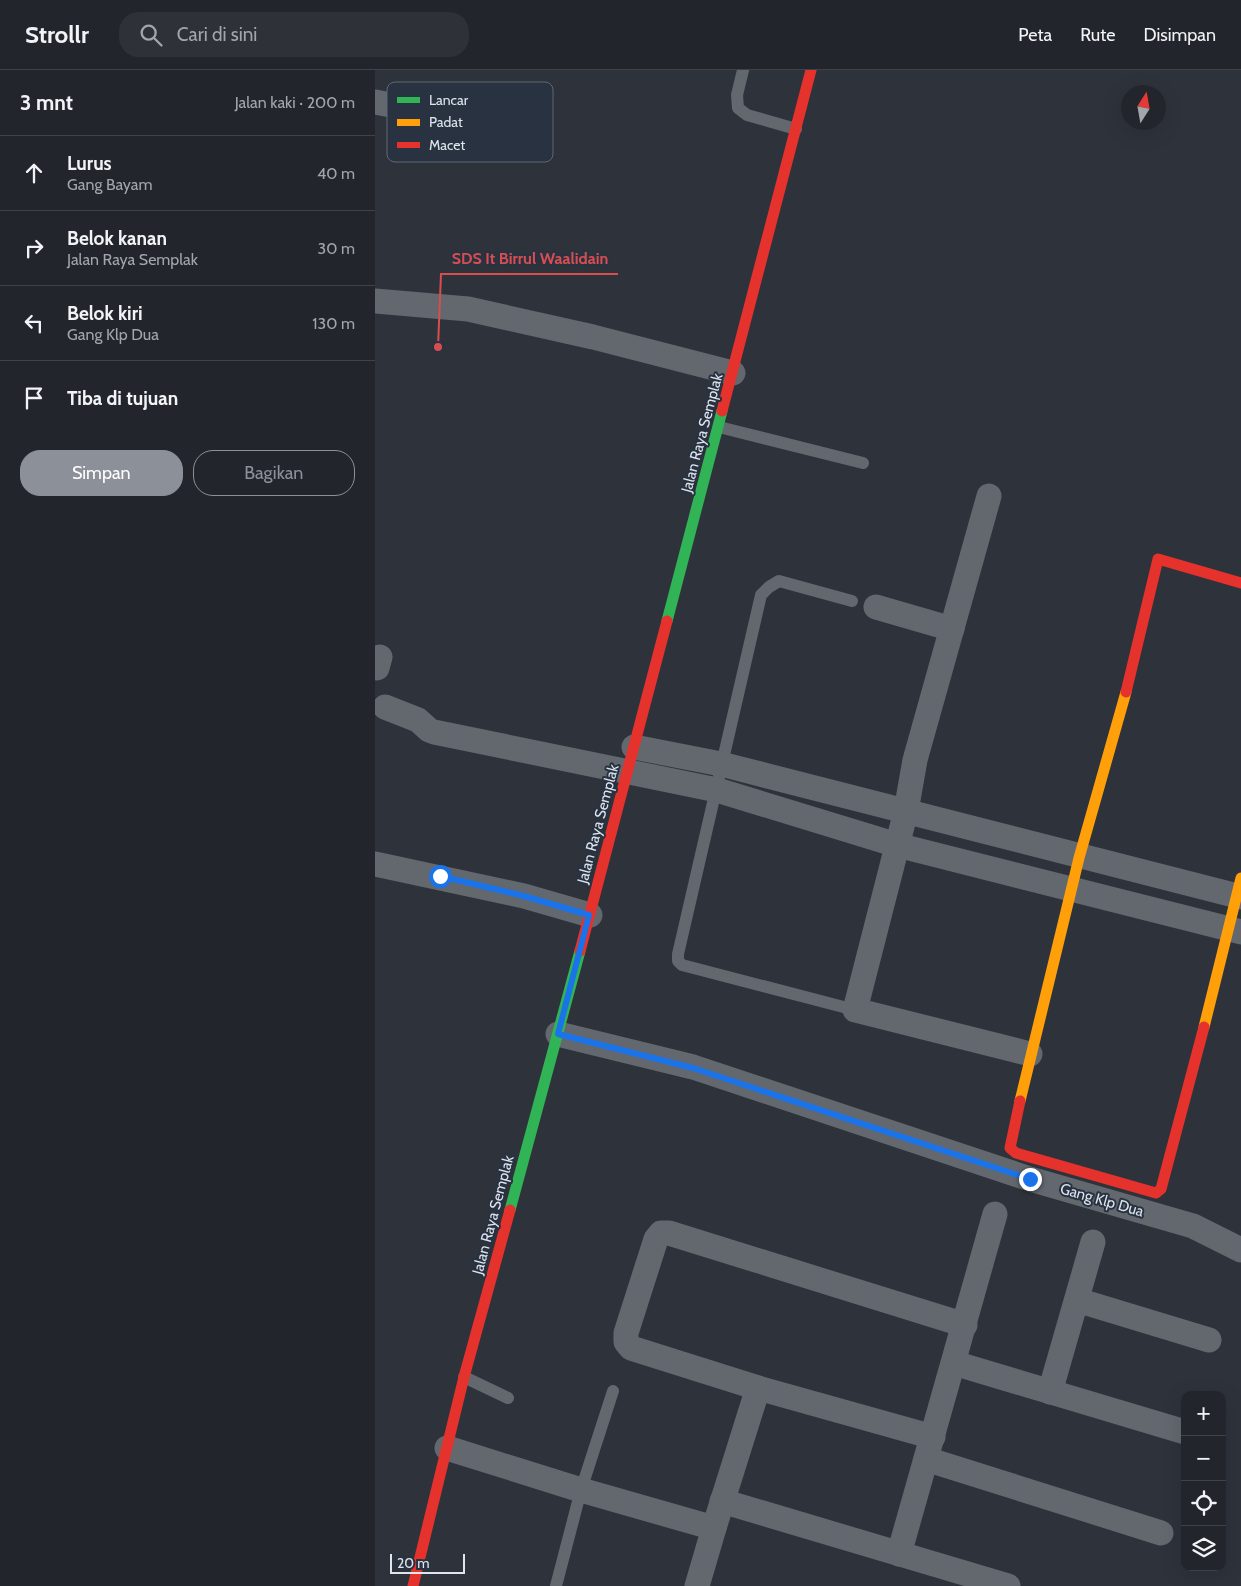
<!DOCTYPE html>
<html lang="id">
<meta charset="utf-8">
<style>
:root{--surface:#22262c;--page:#2e3238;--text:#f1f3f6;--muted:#a2a5a9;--line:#3f4348;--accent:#8c9099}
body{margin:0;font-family:Cabin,sans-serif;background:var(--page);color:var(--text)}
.controls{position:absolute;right:15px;bottom:15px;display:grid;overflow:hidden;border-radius:10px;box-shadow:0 5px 20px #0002}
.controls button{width:45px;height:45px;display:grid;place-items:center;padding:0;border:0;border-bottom:1px solid var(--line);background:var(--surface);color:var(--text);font:25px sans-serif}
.compass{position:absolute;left:746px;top:15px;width:45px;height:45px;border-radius:50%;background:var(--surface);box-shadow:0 5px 20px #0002;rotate:11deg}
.scale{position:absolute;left:15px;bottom:12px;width:75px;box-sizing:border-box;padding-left:5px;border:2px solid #dee5ee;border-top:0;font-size:14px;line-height:18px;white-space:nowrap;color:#dee5ee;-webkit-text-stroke:4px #283241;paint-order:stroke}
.stop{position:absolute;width:15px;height:15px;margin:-11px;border:4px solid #1a73e8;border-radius:50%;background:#fff}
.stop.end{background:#1a73e8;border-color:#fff;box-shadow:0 1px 5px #0008}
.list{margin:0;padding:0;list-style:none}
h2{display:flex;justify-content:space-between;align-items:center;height:65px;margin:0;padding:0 20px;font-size:21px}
h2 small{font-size:16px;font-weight:400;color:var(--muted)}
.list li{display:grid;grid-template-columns:32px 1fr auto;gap:15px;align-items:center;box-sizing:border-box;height:75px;padding:0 20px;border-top:1px solid var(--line)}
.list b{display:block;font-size:19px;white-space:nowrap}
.list p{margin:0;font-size:16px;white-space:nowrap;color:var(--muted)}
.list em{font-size:16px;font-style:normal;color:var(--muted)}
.actions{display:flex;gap:10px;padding:15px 20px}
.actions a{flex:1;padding:11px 0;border:1px solid var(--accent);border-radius:20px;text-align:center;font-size:18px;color:var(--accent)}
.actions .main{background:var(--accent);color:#fff}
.icon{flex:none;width:28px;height:28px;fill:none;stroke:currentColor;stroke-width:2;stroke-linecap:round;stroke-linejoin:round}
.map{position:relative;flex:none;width:866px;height:1516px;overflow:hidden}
header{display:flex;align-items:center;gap:30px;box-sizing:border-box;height:70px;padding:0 25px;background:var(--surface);border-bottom:1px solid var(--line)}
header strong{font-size:24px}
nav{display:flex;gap:28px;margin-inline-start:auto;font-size:18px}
.search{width:350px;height:45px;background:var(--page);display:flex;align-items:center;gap:12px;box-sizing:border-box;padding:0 18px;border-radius:20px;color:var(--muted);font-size:19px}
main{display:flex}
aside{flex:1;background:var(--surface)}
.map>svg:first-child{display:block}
</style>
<header>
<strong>Strollr</strong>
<div class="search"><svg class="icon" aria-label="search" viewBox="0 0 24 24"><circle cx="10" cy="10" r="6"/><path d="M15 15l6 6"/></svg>Cari di sini</div>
<nav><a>Peta</a><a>Rute</a><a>Disimpan</a></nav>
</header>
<main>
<aside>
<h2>3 mnt<small>Jalan kaki · 200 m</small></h2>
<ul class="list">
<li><svg class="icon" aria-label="ahead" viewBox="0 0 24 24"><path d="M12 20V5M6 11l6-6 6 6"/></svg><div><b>Lurus</b><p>Gang Bayam</p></div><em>40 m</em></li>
<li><svg class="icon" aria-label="right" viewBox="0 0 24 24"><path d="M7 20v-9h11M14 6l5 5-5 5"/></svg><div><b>Belok kanan</b><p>Jalan Raya Semplak</p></div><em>30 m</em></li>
<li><svg class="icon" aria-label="left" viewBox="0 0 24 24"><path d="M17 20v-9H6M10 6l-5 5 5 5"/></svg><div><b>Belok kiri</b><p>Gang Klp Dua</p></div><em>130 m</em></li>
<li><svg class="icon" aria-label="arrive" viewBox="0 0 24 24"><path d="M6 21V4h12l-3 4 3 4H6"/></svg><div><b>Tiba di tujuan</b></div></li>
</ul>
<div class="actions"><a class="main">Simpan</a><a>Bagikan</a></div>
</aside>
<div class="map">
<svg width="866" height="1516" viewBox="0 0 866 1516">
<rect width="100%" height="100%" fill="#2e333b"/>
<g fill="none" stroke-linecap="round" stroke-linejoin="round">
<g stroke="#63686f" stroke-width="12">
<polyline points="368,0 362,25 363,38 372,45 421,59"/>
<polyline points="344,357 488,393"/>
<polyline points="477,531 404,511 394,517 386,525 303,884 303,891 307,895 480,940"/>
<polyline points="89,1307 133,1328"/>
<polyline points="181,1516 206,1420 238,1321"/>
</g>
<g stroke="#63686f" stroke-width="25">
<polyline points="0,32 16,35"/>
<polyline points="0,231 93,239 218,267 358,303"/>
<polyline points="614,426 540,690 531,741 480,940 655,984"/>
<polyline points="501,537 577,559"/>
<polyline points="2,598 5,587"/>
<polyline points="10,637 43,650 54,660 59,662 342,720 522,775 866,862"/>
<polyline points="259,677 346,694 866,827"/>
<polyline points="0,794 149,826 215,845"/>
<polyline points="183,964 318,997 655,1109 818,1156 866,1180"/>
<polyline points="702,1230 834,1270"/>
<polyline points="579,1293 810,1362"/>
<polyline points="383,1318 558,1367"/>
<polyline points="675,1322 718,1172"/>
<polyline points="72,1378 206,1420 339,1458 322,1516"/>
<polyline points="551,1389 786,1463"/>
<polyline points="347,1431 633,1516"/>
<polyline points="339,1458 383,1318 256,1278 251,1272 251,1263 281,1169 286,1163 294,1163 590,1255"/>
<polyline points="524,1484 620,1144"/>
</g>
<g stroke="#30b455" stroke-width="11">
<polyline points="292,551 347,341"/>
<polyline points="135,1140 205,881"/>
</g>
<g stroke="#ff9f0a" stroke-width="11">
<polyline points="829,957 866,808"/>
<polyline points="645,1031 704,788 751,622"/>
</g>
<g stroke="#e5322d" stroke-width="11">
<polyline points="347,341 436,0"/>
<polyline points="751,622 783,489 866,513"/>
<polyline points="205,881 292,551"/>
<polyline points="645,1031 635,1078 641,1083 781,1123 786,1119 829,957"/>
<polyline points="38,1516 89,1307 135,1140"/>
</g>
</g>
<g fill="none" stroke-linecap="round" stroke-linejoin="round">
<polyline stroke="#1a73e8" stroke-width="6" points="65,806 149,826 214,845 183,964 318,998 655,1109"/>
</g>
<g text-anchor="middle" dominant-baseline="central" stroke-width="4" stroke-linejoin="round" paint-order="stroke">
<g font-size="15" fill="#dee5ee" stroke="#283241">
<text transform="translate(327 363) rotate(-75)">Jalan Raya Semplak</text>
<text transform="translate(223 754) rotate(-75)">Jalan Raya Semplak</text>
<text transform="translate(727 1130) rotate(16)">Gang Klp Dua</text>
<text transform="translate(118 1145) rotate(-75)">Jalan Raya Semplak</text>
</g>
</g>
<rect x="12" y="12" width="166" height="80" rx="8" fill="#283241" stroke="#5f6875" stroke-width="1"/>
<rect x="22" y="27" width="23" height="6" fill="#30b455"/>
<rect x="22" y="49" width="23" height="7" fill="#ff9f0a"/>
<rect x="22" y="72" width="23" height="6" fill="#e5322d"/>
<g font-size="14" fill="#dee5ee">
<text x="54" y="35">Lancar</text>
<text x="54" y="57">Padat</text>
<text x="54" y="80">Macet</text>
</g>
<path fill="none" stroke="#d84e50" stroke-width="2" d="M63 277L66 204H243"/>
<circle fill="#d84e50" stroke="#283241" stroke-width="2" cx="63" cy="277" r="5"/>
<g font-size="16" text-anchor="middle" font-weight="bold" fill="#d84e50" stroke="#283241" stroke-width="4" stroke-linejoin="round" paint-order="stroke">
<text x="155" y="194">SDS It Birrul Waalidain</text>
</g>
</svg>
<div class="controls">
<button>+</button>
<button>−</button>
<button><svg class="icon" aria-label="locate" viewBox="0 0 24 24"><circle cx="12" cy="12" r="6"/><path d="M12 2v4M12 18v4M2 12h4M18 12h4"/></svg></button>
<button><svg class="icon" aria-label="layers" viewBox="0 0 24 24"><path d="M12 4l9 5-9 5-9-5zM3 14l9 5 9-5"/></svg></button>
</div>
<svg class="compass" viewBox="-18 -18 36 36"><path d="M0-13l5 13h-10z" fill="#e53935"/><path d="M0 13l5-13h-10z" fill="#a2a5a9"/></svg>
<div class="scale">20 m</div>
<div class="stop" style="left:65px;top:806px"></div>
<div class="stop end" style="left:655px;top:1109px"></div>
</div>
</main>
